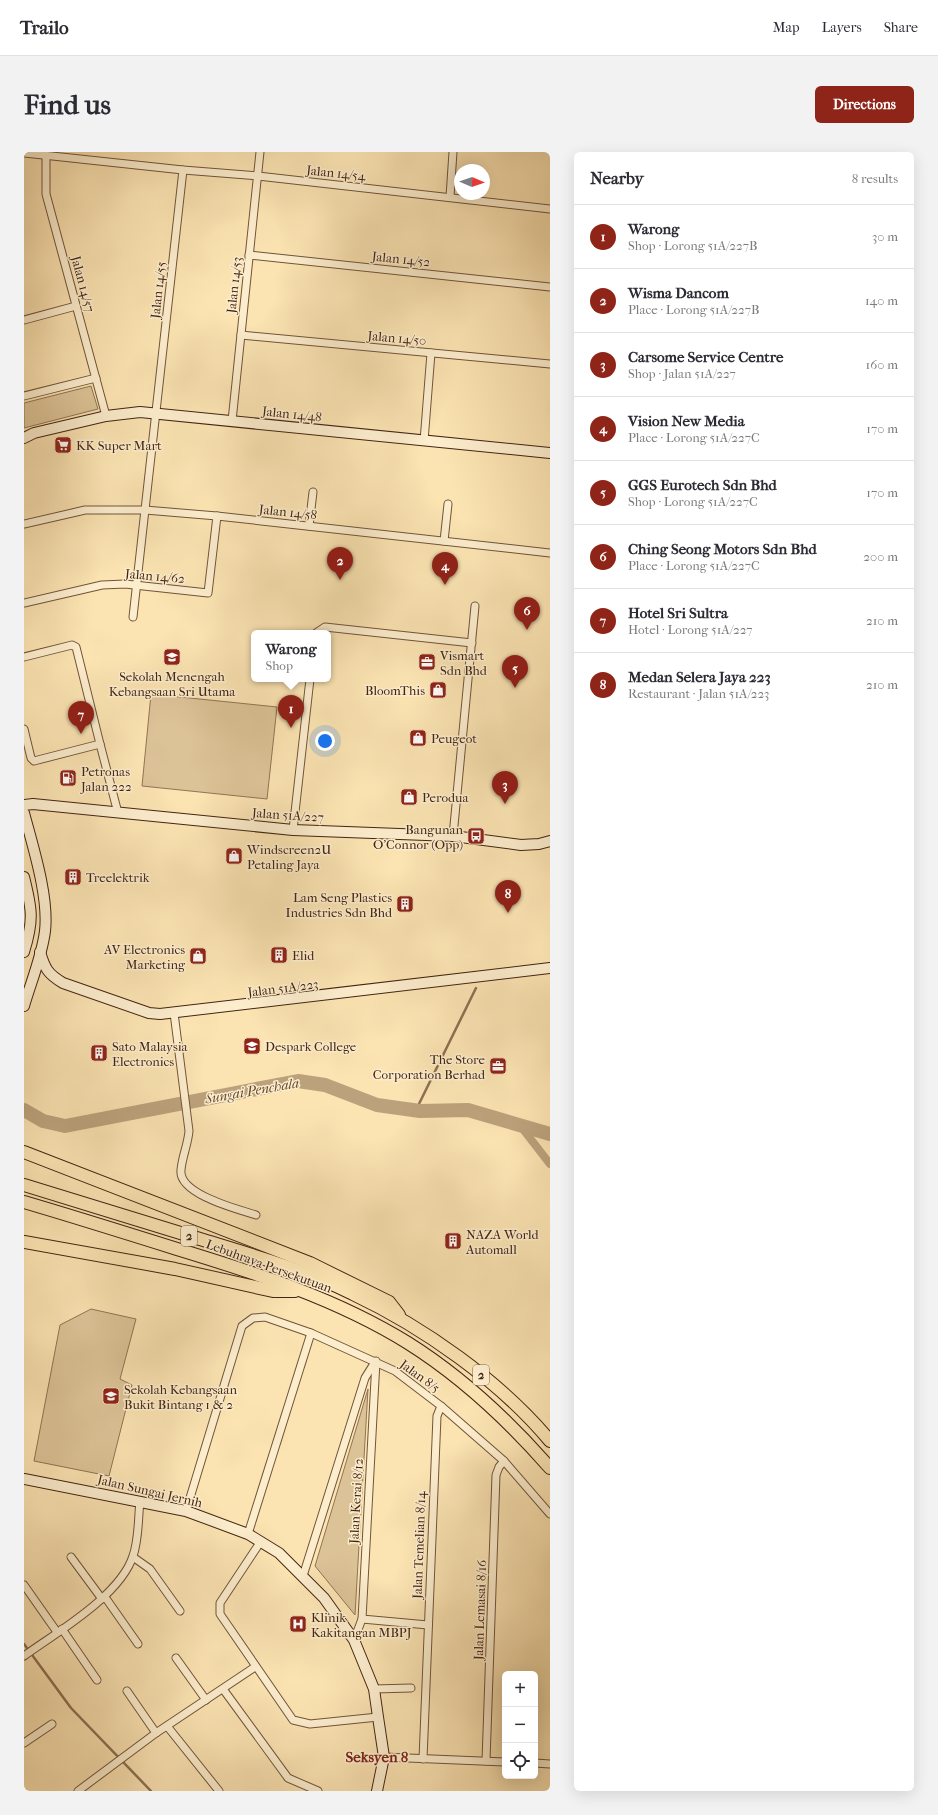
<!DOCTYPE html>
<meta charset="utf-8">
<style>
:root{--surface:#fff;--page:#f2f2f3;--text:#2b2b33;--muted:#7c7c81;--line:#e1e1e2;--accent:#8f2418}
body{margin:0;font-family:"IM FELL French Canon",serif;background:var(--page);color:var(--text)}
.controls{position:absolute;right:12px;bottom:12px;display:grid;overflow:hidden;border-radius:6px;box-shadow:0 4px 16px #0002}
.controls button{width:36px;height:36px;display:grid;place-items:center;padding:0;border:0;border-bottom:1px solid var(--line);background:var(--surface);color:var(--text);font:20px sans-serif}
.compass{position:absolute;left:430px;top:12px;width:36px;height:36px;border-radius:50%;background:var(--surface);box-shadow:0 4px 16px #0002;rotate:92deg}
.you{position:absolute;left:301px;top:589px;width:14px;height:14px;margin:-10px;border:3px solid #fff;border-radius:50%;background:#1a73e8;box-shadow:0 0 0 6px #1a73e833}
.badge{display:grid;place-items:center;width:26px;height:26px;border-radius:50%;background:var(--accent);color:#fff;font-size:13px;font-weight:700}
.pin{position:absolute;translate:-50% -33px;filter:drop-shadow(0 1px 2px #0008)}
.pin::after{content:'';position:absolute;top:21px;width:14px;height:12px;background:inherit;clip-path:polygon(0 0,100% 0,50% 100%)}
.popup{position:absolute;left:227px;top:478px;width:80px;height:52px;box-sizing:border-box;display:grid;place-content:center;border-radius:6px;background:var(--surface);filter:drop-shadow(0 1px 3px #0005);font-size:13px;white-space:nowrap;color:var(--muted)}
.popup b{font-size:15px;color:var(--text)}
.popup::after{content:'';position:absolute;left:50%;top:100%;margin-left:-8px;border:8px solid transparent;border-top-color:var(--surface)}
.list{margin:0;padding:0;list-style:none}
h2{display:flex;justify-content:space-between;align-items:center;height:52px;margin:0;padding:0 16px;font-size:17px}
h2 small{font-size:13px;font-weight:400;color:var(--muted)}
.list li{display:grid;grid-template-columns:26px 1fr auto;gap:12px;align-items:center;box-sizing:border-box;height:64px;padding:0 16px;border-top:1px solid var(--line)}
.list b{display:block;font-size:15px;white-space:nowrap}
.list p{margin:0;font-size:13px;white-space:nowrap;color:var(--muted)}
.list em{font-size:13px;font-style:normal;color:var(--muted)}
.icon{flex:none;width:22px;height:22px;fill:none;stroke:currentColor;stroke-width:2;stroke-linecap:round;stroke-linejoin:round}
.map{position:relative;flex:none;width:526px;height:1639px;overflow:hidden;border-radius:6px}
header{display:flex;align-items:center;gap:24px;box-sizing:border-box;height:56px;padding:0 20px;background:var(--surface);border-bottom:1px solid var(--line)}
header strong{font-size:19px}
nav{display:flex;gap:22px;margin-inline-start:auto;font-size:14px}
.intro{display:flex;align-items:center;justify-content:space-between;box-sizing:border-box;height:96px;padding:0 24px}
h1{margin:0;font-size:28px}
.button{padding:10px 18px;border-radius:6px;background:var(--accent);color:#fff;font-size:14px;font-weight:700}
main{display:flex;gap:24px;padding:0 24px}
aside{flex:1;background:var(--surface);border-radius:6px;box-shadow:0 4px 16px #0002}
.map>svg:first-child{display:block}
</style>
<header>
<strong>Trailo</strong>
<nav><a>Map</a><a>Layers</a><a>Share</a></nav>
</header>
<div class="intro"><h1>Find us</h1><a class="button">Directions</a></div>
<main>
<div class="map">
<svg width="526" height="1639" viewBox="0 0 526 1639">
<rect width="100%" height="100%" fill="#fbe3b2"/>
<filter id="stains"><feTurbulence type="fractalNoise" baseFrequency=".005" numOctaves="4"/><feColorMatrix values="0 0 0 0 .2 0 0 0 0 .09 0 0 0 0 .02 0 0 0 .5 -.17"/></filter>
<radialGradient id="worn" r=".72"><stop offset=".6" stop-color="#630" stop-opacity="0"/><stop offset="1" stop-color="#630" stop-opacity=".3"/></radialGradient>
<g fill="#dcc397" stroke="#907454">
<polygon points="67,234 74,257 0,276 0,251"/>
<polygon points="127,542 253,555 243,647 118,634"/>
<polygon points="67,1157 112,1167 96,1227 108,1233 85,1324 10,1309 36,1173"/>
<polygon points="344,1237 331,1463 291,1414"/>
</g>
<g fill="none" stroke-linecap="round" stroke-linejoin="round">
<g stroke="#8c7052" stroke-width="2.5">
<polyline points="392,958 452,836"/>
<polyline points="0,1492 47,1556 127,1639"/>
</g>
<polyline stroke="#bca27c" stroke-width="8" points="495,972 526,1012"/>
<polyline stroke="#bca27c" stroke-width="14" points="0,958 19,969 41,974 274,929 301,933 353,953 396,959 444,958 526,982"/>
<defs>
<g id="street">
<polyline points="0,1 159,18 234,24 526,57"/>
<polyline points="22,4 22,42 82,264"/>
<polyline points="426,45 429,0"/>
<polyline points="225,103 526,135"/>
<polyline points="0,168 52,154"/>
<polyline points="217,183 526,212"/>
<polyline points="0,244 72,226"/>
<polyline points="208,269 236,0"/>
<polyline points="400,289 407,201"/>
<polyline points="0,372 61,358 121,358 193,364 526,401"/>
<polyline points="285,374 289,340"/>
<polyline points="420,389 424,352"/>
<polyline points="0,451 78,433 101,432 184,441 193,364"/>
<polyline points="109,465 159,18"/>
<polyline points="292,481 301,475 448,491"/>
<polyline points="0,505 48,493 52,495 76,592 10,609 7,606 0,577"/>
<polyline points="76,592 94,661"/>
<polyline points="269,678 286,527"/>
<polyline points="429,684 451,454"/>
<path d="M 150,861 L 165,979 C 164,992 158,1005 157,1018 C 154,1042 213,1057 232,1063"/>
<polyline points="162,1359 218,1174 229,1166 241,1165 287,1181 371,1219 417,1254 480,1309 526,1362"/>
<polyline points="224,1382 287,1181"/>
<polyline points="237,1389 196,1451 196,1462 269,1568 286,1572 354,1565"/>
<polyline points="47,1405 78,1447"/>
<polyline points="109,1405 126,1417 156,1459"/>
<polyline points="279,1424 341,1226 351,1210"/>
<polyline points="0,1433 33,1480"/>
<polyline points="81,1445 114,1492"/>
<polyline points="338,1467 404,1473"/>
<polyline points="38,1477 73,1528"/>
<polyline points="330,1488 338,1467 352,1209"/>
<path d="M 0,1504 C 33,1480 96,1444 109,1404 C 115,1387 114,1367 116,1349"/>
<polyline points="152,1506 182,1548"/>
<polyline points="199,1537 264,1626 294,1639"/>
<polyline points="350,1537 387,1536"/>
<polyline points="103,1539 132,1581"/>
<polyline points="143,1574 195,1639"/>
<polyline points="0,1591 28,1572"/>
<polyline points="360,1605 481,1610"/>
<polyline points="399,1607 413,1264 417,1254"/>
<polyline points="462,1609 472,1323 475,1315 480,1309"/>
<polyline points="511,1611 526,1612"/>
<polyline points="54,1639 132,1581 231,1515"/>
</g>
<g id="secondary">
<polyline points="0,286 10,281 82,264 116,260 526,301"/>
<polyline points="0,653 9,652 269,678 429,684 497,693 515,692 526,689"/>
<path d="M 0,661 C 9,695 25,745 21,779 C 18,804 7,830 0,854"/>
<path d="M 0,725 C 8,757 10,768 0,800"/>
<path d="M 16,800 C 21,817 24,822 39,831 L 125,861 L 136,862 L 526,816"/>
<polyline points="0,1327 162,1359 224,1382 255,1401 300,1446 330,1488 350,1537 354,1565 360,1605 353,1639"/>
</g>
<g id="highway">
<polyline points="0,1000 286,1111 365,1150 375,1163"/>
<path d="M 0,1033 C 59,1051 117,1069 176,1087 C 228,1103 281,1118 329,1142 C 399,1175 476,1229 526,1289"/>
<path d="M 0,1050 C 51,1065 102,1081 153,1097 C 232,1121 313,1147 384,1191 C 438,1225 484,1268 526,1316"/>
<polyline points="0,1090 151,1117 249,1139 271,1139"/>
</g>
</defs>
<use href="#street" stroke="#71543a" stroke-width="9"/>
<use href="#secondary" stroke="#432412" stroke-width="12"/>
<use href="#highway" stroke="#432412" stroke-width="14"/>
<use href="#street" stroke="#fcedcd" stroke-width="7"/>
<use href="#secondary" stroke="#fcedcd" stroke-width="10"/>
<use href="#highway" stroke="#fbe3b2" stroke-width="12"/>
</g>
<defs>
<symbol id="supermarket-square" viewBox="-11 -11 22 22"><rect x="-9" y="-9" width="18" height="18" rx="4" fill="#8f2418" stroke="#fcedcd"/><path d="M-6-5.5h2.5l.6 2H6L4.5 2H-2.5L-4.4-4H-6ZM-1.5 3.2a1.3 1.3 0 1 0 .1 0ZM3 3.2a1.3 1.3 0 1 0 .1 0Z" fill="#fff"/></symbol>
<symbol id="school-square" viewBox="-11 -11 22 22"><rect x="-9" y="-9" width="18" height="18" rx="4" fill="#8f2418" stroke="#fcedcd"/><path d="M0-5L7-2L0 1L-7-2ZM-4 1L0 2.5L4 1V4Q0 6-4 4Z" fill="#fff"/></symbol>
<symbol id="office-square" viewBox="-11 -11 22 22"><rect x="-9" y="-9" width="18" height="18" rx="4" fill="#8f2418" stroke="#fcedcd"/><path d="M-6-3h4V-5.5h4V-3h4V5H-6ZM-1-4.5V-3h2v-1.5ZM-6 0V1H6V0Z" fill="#fff"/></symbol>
<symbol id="shop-square" viewBox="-11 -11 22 22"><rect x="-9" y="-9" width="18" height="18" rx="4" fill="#8f2418" stroke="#fcedcd"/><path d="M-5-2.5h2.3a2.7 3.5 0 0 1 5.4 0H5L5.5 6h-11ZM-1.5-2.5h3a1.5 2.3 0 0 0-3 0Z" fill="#fff"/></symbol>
<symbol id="fuel-square" viewBox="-11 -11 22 22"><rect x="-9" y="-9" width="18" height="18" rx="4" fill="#8f2418" stroke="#fcedcd"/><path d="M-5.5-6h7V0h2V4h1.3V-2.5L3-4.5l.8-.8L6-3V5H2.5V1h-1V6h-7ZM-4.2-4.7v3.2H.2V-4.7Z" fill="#fff"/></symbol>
<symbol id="bus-square" viewBox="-11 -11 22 22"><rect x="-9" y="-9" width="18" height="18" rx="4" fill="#8f2418" stroke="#fcedcd"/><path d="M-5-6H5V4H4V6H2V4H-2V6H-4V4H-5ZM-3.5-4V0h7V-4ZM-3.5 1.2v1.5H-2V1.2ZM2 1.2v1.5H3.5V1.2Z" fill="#fff"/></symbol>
<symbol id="building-square" viewBox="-11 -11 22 22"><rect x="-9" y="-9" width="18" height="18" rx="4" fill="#8f2418" stroke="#fcedcd"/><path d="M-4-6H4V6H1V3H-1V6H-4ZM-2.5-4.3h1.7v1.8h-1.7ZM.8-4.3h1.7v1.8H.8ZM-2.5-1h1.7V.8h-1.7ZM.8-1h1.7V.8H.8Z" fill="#fff"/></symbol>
<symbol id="university-square" viewBox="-11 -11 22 22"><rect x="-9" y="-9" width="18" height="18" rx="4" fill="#8f2418" stroke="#fcedcd"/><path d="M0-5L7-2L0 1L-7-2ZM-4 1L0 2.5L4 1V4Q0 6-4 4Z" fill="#fff"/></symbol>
<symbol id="hospital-square" viewBox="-11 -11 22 22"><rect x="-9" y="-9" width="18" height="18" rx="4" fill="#8f2418" stroke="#fcedcd"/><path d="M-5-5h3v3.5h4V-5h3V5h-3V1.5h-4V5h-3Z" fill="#fff"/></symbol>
</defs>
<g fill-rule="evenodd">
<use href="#supermarket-square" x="29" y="283" width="20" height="20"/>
<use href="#school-square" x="138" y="495" width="20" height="20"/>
<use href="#office-square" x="393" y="500" width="20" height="20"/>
<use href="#shop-square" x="404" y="528" width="20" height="20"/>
<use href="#shop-square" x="384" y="576" width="20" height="20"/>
<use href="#fuel-square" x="34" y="616" width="20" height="20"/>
<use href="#shop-square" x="375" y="635" width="20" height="20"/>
<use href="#bus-square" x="442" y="674" width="20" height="20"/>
<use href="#shop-square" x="200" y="694" width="20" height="20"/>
<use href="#building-square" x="39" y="715" width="20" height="20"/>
<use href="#building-square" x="371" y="742" width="20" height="20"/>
<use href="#building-square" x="245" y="793" width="20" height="20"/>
<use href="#shop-square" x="164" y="794" width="20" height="20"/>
<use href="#university-square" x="218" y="884" width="20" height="20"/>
<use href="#building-square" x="65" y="891" width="20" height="20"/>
<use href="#office-square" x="464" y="904" width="20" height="20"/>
<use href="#building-square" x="419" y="1079" width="20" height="20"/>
<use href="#school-square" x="77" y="1234" width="20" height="20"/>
<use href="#hospital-square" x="264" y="1462" width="20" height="20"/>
</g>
<g text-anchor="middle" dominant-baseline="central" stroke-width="3" stroke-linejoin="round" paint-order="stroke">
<g fill="#fcedcd" stroke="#7a604a" stroke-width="1">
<rect x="157" y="1074" width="16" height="20" rx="3"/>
<rect x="449" y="1213" width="16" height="20" rx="3"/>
</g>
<g font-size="12" font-weight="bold" fill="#432412">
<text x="165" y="1084">2</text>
<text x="457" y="1223">2</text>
</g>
<g font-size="13" fill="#432412" stroke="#fcedcd">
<text transform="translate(312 21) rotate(6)">Jalan 14/54</text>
<text transform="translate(377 107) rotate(6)">Jalan 14/52</text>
<text transform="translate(59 132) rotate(75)">Jalan 14/57</text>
<text transform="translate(210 133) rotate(-84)">Jalan 14/53</text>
<text transform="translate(134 138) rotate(-84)">Jalan 14/55</text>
<text transform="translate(373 186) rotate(5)">Jalan 14/50</text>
<text transform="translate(268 262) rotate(6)">Jalan 14/48</text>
<text transform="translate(264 360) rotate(6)">Jalan 14/58</text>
<text transform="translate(131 424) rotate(5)">Jalan 14/62</text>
<text transform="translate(264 663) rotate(4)">Jalan 51A/227</text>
<text transform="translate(259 836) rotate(-7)">Jalan 51A/223</text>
<text transform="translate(245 1114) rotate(20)">Lebuhraya Persekutuan</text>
<text transform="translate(396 1224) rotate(36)">Jalan 8/5</text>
<text transform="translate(126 1339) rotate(13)">Jalan Sungai Jernih</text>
<text transform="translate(332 1349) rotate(-87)">Jalan Kerai 8/12</text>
<text transform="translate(395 1393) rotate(-88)">Jalan Temelian 8/14</text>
<text transform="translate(456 1458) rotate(-88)">Jalan Lemasai 8/16</text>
</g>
<g font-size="13" fill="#432412" stroke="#fcedcd" text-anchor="start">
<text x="52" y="293">KK Super Mart</text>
<text x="416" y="503">Vismart<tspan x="416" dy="15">Sdn Bhd</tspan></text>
<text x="148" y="524" text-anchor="middle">Sekolah Menengah<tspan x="148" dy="15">Kebangsaan Sri Utama</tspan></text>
<text x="401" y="538" text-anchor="end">BloomThis</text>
<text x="407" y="586">Peugeot</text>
<text x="57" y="619">Petronas<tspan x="57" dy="15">Jalan 222</tspan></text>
<text x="398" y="645">Perodua</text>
<text x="439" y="677" text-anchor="end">Bangunan<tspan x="439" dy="15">O’Connor (Opp)</tspan></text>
<text x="223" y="697">Windscreen2U<tspan x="223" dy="15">Petaling Jaya</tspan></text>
<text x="62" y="725">Treelektrik</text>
<text x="368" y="745" text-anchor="end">Lam Seng Plastics<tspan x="368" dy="15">Industries Sdn Bhd</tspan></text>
<text x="161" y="797" text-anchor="end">AV Electronics<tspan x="161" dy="15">Marketing</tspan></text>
<text x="268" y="803">Elid</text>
<text x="88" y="894">Sato Malaysia<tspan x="88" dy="15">Electronics</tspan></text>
<text x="241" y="894">Despark College</text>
<text x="461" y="907" text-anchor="end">The Store<tspan x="461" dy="15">Corporation Berhad</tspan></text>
<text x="442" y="1082">NAZA World<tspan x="442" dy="15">Automall</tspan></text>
<text x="100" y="1237">Sekolah Kebangsaan<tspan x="100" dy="15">Bukit Bintang 1 &amp; 2</tspan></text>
<text x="287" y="1465">Klinik<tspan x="287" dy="15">Kakitangan MBPJ</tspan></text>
</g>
<g font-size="14" font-style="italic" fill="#674a32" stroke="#fcedcd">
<text transform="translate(228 939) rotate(-10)">Sungai Penchala</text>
</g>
<g font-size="15" font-weight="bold" fill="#7a1f14" stroke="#fcedcd">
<text x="353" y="1605">Seksyen 8</text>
</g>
</g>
<rect width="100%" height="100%" filter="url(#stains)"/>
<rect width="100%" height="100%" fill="url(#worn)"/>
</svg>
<div class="controls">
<button>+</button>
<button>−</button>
<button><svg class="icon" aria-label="locate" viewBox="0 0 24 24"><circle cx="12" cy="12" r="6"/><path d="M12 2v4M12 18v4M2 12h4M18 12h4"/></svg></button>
</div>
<svg class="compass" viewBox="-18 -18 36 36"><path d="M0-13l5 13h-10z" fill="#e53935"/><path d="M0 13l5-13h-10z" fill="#7c7c81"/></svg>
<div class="you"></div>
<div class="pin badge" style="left:267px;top:576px">1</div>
<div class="popup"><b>Warong</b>Shop</div>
<div class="pin badge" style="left:316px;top:428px">2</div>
<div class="pin badge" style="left:481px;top:652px">3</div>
<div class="pin badge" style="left:421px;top:433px">4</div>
<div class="pin badge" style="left:491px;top:536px">5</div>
<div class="pin badge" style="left:503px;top:478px">6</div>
<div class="pin badge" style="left:57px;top:582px">7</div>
<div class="pin badge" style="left:484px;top:761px">8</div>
</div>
<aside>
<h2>Nearby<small>8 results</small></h2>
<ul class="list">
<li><span class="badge">1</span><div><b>Warong</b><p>Shop · Lorong 51A/227B</p></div><em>30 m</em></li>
<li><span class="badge">2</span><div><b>Wisma Dancom</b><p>Place · Lorong 51A/227B</p></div><em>140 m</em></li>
<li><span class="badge">3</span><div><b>Carsome Service Centre</b><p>Shop · Jalan 51A/227</p></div><em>160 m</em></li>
<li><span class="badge">4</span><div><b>Vision New Media</b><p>Place · Lorong 51A/227C</p></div><em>170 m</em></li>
<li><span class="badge">5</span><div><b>GGS Eurotech Sdn Bhd</b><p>Shop · Lorong 51A/227C</p></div><em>170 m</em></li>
<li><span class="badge">6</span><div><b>Ching Seong Motors Sdn Bhd</b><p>Place · Lorong 51A/227C</p></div><em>200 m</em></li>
<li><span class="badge">7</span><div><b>Hotel Sri Sultra</b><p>Hotel · Lorong 51A/227</p></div><em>210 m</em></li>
<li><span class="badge">8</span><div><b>Medan Selera Jaya 223</b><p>Restaurant · Jalan 51A/223</p></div><em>210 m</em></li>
</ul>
</aside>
</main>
